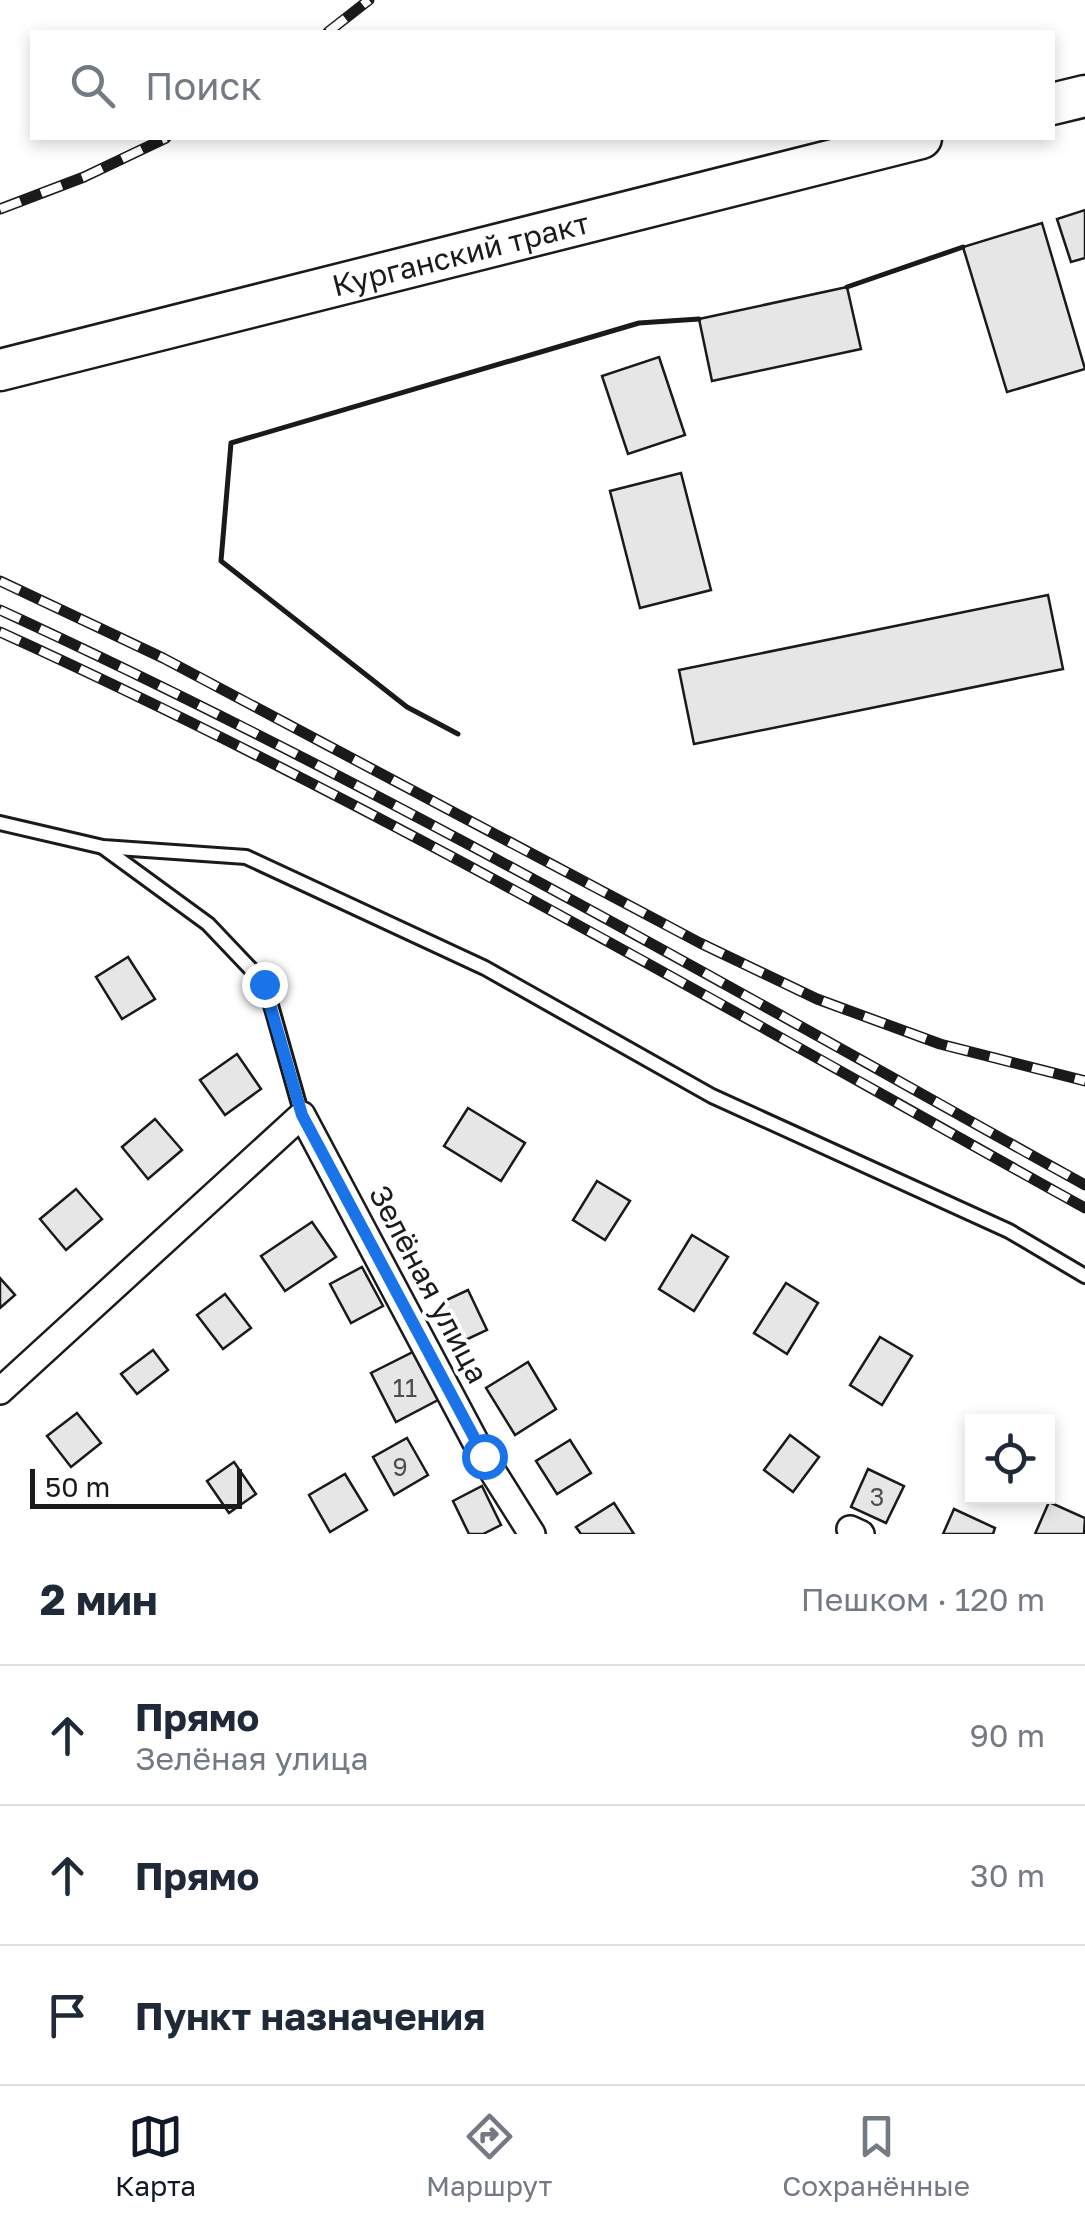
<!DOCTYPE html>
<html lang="ru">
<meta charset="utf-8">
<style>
:root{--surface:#fff;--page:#f6f6f7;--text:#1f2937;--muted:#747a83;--line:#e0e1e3;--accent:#111827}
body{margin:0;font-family:"Golos Text",sans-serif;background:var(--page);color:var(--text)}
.controls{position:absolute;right:30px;bottom:30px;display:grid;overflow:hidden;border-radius:0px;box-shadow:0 5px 15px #0003}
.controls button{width:90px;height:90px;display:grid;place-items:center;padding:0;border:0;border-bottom:2px solid var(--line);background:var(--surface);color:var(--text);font:50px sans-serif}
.scale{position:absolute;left:30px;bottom:25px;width:212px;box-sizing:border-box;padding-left:10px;border:5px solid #1a1a1a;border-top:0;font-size:28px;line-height:35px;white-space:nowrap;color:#1a1a1a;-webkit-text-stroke:8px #fff;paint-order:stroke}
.stop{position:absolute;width:30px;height:30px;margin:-22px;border:8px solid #1a73e8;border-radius:50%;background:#fff}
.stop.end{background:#1a73e8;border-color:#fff;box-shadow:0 2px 10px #0008}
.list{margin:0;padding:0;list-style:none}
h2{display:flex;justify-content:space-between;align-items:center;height:130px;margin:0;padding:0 40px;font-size:42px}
h2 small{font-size:32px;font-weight:400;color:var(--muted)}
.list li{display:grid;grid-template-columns:65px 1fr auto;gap:30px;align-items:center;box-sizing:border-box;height:140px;padding:0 40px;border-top:2px solid var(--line)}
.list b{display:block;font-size:38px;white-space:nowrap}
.list p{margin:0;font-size:32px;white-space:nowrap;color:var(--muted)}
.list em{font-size:32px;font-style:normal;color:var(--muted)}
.icon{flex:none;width:55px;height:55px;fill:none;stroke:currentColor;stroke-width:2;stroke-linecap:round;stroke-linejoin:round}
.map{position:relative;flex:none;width:1085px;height:1534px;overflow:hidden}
.search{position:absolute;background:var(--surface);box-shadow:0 5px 15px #0003;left:30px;right:30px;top:30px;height:110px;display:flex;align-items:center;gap:25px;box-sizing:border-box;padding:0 35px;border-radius:0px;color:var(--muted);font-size:38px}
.sheet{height:550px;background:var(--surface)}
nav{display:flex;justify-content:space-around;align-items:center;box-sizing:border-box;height:140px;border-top:2px solid var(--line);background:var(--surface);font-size:28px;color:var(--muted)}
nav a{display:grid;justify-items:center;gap:5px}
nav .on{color:var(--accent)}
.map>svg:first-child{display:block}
</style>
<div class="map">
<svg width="1085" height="1534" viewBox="0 0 1085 1534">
<rect width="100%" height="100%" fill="#fff"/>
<g fill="#e6e6e6" stroke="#1a1a1a" stroke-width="2.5">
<polygon points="1085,210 1085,258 1071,262 1057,219"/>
<polygon points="1042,223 1085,369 1007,392 963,247"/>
<polygon points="847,287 861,349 712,381 699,319"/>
<polygon points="659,357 685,435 628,454 602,376"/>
<polygon points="681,473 711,590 640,608 610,491"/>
<polygon points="1048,595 1063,669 694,744 679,670"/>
<polygon points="128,957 155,999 122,1019 96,977"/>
<polygon points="237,1054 261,1089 225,1115 200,1080"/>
<polygon points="468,1108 525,1143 501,1181 444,1146"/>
<polygon points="155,1119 182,1150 148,1179 122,1147"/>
<polygon points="597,1181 630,1201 605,1240 573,1220"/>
<polygon points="76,1189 102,1219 66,1250 40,1219"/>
<polygon points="312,1222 336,1257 285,1291 261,1256"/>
<polygon points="692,1235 728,1257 694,1311 659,1289"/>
<polygon points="362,1267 383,1306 351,1323 330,1284"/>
<polygon points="0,1278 15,1295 0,1308"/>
<polygon points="786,1283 818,1303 787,1354 754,1333"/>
<polygon points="468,1290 487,1330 459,1343 440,1303"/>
<polygon points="225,1294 251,1328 223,1349 197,1315"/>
<polygon points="880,1337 912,1356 882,1405 850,1385"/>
<polygon points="153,1350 168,1370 137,1394 121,1374"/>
<polygon points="413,1352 438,1400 396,1422 371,1373"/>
<polygon points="528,1362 556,1409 515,1435 486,1388"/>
<polygon points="77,1413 101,1443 71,1467 47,1436"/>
<polygon points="790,1435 819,1457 793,1492 764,1470"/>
<polygon points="407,1438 428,1475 394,1495 373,1457"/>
<polygon points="570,1440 591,1473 557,1494 536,1461"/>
<polygon points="234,1462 256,1494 229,1513 207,1481"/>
<polygon points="868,1469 904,1486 886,1523 851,1507"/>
<polygon points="345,1474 367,1510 330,1532 309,1495"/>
<polygon points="482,1486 501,1525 483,1534 469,1534 453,1501"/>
<polygon points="1049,1502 1085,1518 1084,1534 1035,1534"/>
<polygon points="614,1503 634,1534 581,1534 576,1527"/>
<polygon points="954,1509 995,1528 993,1534 943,1534"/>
</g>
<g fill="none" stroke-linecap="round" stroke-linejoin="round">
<defs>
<g id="service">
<polyline points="0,823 103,847 246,857 485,968 712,1096 1009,1231 1085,1276"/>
<polyline points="104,848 208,924 265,984 302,1115"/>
</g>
<g id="minor">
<polyline points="0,1391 302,1115 483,1456 532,1534"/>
<polyline points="850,1529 861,1534"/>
</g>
<g id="primary">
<polyline points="1052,104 1085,96"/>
<path id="s1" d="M 0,370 L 921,138"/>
</g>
</defs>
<use href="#service" stroke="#1a1a1a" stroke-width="18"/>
<use href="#minor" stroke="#1a1a1a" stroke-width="30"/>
<use href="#primary" stroke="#1a1a1a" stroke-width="45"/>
<use href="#service" stroke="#fff" stroke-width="12"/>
<use href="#minor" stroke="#fff" stroke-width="25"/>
<use href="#primary" stroke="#fff" stroke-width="40"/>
<defs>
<g id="rail">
<polyline points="328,32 369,0"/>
<polyline points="0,209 84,177 166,138"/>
<polyline points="0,581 163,658 700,943 817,999 940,1044 1085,1081"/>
<path d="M 0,610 C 372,781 727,986 1085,1185"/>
<path d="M 0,632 C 373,801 727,1009 1085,1208"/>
</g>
</defs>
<use href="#rail" stroke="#1a1a1a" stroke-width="11"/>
<use href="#rail" stroke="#fff" stroke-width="8" stroke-dasharray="22" stroke-linecap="butt"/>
<g stroke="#1a1a1a" stroke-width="5">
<polyline points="847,287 963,247"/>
<polyline points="458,734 407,707 221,561 231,443 639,323 699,319"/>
</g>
</g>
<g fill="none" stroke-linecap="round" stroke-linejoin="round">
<polyline stroke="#1a73e8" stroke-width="12" points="264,984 302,1115 484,1456"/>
</g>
<g text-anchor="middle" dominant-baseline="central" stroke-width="8" stroke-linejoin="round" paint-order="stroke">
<g font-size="25" fill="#4d4d4d">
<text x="405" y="1387">11</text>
<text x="400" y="1466">9</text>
<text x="877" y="1496">3</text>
</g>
<g font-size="30" fill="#1a1a1a" stroke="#fff">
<text stroke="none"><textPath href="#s1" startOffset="475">Курганский тракт</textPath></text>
<text transform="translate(429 1284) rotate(62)">Зелёная улица</text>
</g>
</g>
</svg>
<div class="controls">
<button><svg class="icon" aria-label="locate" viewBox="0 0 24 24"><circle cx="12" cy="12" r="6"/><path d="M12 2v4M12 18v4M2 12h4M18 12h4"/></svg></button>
</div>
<div class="scale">50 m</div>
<div class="stop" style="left:484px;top:1456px"></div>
<div class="stop end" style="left:264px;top:984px"></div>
<div class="search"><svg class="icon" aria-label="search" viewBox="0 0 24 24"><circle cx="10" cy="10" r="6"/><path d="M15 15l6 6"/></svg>Поиск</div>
</div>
<section class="sheet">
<h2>2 мин<small>Пешком · 120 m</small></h2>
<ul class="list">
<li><svg class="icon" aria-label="ahead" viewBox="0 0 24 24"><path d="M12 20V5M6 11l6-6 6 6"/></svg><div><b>Прямо</b><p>Зелёная улица</p></div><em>90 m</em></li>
<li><svg class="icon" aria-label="ahead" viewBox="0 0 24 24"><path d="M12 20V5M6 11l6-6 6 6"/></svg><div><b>Прямо</b></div><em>30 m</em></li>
<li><svg class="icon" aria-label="arrive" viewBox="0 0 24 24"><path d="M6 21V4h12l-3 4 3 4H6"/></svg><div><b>Пункт назначения</b></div></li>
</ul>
</section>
<nav>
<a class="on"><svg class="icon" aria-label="map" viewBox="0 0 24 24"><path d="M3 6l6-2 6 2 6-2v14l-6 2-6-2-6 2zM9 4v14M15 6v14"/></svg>Карта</a>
<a><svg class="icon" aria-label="directions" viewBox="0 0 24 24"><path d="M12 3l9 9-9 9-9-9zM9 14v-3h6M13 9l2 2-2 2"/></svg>Маршрут</a>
<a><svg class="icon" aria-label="saved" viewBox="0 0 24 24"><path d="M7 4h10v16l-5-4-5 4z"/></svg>Сохранённые</a>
</nav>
